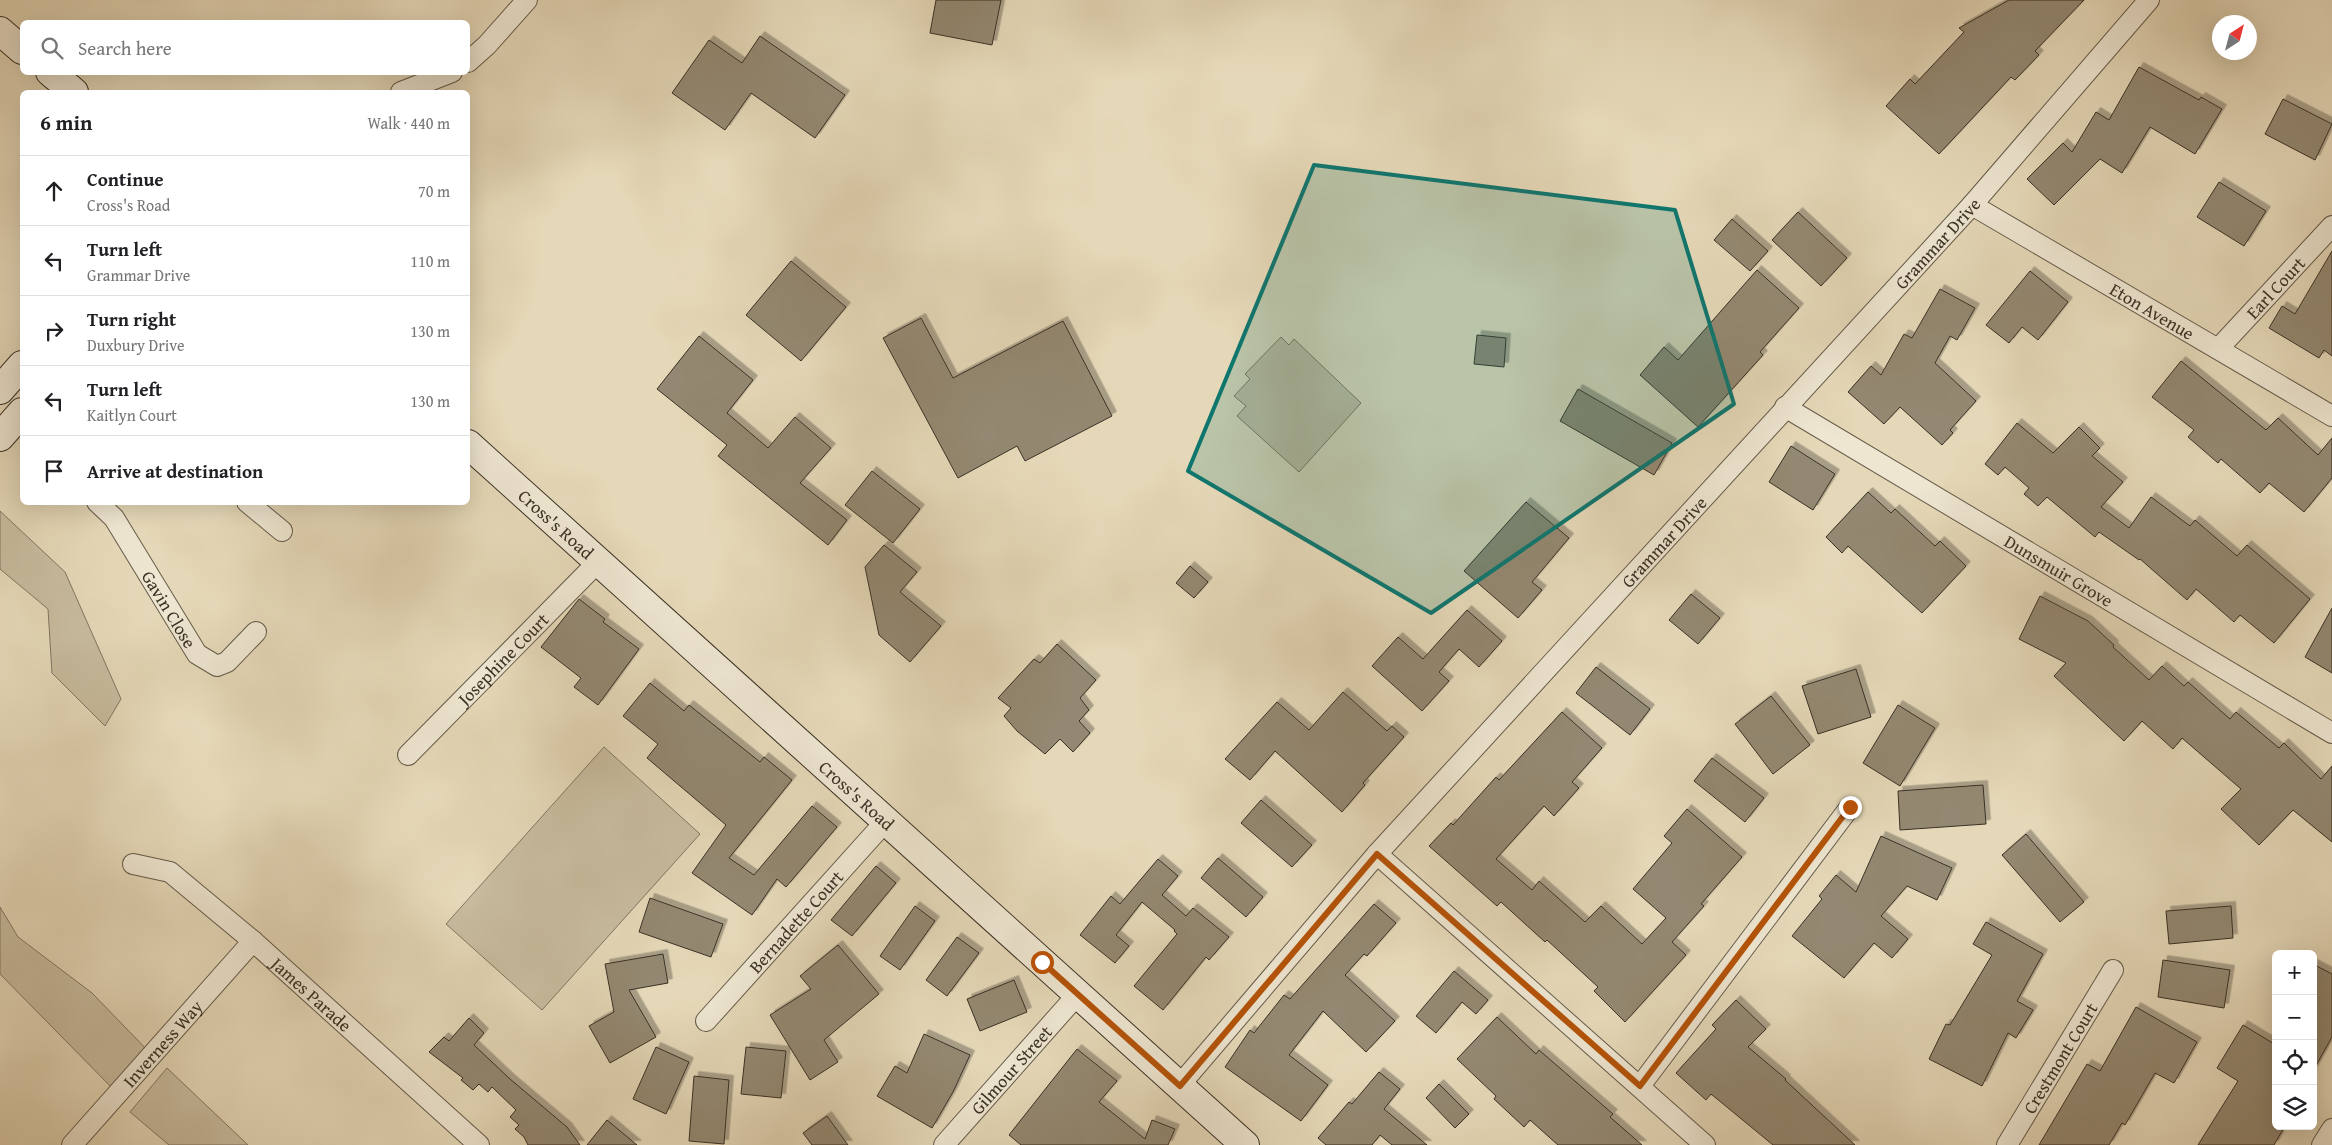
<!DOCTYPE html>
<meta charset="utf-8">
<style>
:root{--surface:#fff;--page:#f2f2f2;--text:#202124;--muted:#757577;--line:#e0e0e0}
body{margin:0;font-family:"Gentium Book Plus",serif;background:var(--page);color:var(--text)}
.controls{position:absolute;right:15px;bottom:15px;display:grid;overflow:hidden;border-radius:8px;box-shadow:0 5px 20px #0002}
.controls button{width:45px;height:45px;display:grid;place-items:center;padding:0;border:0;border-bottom:1px solid var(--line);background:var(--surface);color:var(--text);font:25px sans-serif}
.compass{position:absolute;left:2212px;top:15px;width:45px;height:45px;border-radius:50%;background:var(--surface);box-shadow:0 5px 20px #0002;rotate:36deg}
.stop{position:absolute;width:15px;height:15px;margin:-11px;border:4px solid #b45309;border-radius:50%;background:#fff}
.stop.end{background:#b45309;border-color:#fff;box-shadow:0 1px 5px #0008}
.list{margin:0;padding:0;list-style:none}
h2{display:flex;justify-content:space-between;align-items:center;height:65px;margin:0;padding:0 20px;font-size:21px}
h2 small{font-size:16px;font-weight:400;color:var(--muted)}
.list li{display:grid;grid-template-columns:32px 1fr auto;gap:15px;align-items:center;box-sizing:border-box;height:70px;padding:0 20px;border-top:1px solid var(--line)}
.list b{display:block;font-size:19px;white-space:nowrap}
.list p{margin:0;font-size:16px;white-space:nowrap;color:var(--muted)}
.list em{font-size:16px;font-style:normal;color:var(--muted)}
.icon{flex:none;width:28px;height:28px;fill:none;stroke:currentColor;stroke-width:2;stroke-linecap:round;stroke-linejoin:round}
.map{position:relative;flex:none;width:2332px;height:1145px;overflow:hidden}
.search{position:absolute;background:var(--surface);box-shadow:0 5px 20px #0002;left:20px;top:20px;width:450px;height:55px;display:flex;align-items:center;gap:12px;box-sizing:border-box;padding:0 18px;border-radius:8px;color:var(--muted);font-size:19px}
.panel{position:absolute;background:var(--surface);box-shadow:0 5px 20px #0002;left:20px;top:90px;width:450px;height:415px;border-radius:8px}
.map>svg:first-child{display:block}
</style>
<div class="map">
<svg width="2332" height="1145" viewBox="0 0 2332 1145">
<defs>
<filter id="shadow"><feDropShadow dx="4.5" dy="-4.5" stdDeviation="0" flood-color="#0004"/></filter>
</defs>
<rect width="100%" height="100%" fill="#e5d8b8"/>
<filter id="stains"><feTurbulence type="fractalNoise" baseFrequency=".004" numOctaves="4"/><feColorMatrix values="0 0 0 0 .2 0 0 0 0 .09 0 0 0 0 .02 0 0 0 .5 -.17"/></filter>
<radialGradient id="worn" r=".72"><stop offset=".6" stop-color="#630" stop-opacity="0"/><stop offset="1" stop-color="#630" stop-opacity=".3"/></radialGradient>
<g fill="#c8bc9f" stroke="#817662">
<polygon points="1281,337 1289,345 1294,339 1361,403 1299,472 1237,416 1246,406 1234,396 1250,379 1245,374"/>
<polygon points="0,511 65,572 121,699 105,726 52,673 48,609 0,569"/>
<polygon points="604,747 700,834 542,1010 446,924"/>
<polygon points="0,907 18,937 92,993 152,1055 118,1094 0,974"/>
<polygon points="167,1068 248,1145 169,1145 130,1112"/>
</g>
<g fill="#938871" stroke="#3a3125" filter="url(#shadow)">
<polygon points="936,0 1001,0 992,45 930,33"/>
<polygon points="2009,0 2084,0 2035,51 2039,55 2015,80 2011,77 1939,154 1886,106 1910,79 1915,84 1964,32 1959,28"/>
<polygon points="760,36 845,95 815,138 751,93 725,130 672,93 709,40 742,63"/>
<polygon points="2139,67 2199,100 2201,97 2222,109 2195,154 2150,127 2122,173 2100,159 2054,205 2027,179 2063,143 2072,152 2096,112 2109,120"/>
<polygon points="2283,99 2332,124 2315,160 2265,134"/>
<polygon points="2219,182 2266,211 2244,246 2197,217"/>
<polygon points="1798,212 1847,258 1821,286 1772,240"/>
<polygon points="1732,219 1768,251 1750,271 1714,240"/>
<polygon points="2332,251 2332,356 2324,350 2319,358 2269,328 2282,306 2295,314"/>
<polygon points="791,261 846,307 801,361 746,315"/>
<polygon points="1757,270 1799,308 1760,352 1763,355 1698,427 1640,375 1664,347 1678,360"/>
<polygon points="2030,271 2068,302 2038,340 2022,327 2009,343 1986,325"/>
<polygon points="1940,289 1975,308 1957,340 1950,336 1935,363 1976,401 1950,430 1953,433 1942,445 1900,407 1884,424 1848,392 1871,366 1881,375 1904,334 1912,338"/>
<polygon points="921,318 953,378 1063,321 1112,416 1025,461 1017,446 958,478 883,338"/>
<polygon points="1477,335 1506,338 1504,367 1474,364"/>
<polygon points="699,336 753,380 727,413 768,448 795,417 831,448 800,483 847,520 828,545 718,456 727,445 657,389"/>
<polygon points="2181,361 2266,430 2278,418 2318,455 2332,438 2332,478 2304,512 2269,483 2260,493 2221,459 2218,463 2188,437 2194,430 2152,397"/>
<polygon points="1578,389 1672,443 1654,475 1560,421"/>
<polygon points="2017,423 2053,453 2079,427 2100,448 2092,456 2123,482 2101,507 2129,528 2151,497 2190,526 2195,520 2237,556 2247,545 2310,599 2274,643 2240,615 2234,622 2196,589 2187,600 2140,559 2139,560 2099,532 2095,537 2047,497 2038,506 2024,494 2029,488 2005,467 1998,475 1985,464"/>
<polygon points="1791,446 1835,474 1813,510 1769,482"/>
<polygon points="872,471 920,509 893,543 845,505"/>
<polygon points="1868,492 1891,513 1895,509 1935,546 1940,541 1966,566 1922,613 1848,546 1842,553 1826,537"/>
<polygon points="1526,502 1569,538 1532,582 1542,590 1518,618 1464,571"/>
<polygon points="884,545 917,572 900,592 941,626 910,662 879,635 865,567"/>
<polygon points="1190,566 1208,582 1194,598 1176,583"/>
<polygon points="1691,594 1720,618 1698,644 1669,620"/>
<polygon points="2040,596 2088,621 2114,645 2113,647 2149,680 2162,666 2184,686 2188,682 2230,719 2236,712 2279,748 2284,743 2321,779 2332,766 2332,842 2293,810 2259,845 2221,809 2241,789 2182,738 2173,749 2142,721 2124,741 2054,676 2066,663 2019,639"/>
<polygon points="579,599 605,619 603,622 639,649 598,705 574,687 581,678 541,647"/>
<polygon points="2332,608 2332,673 2305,657"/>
<polygon points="1467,610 1502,641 1479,667 1459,649 1439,672 1449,681 1422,711 1372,666 1398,637 1423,659"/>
<polygon points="1057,644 1096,680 1080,698 1089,710 1079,721 1090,733 1073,752 1060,739 1045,754 1017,731 1004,716 1011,708 998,698 1034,659 1040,663"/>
<polygon points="1596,667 1650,709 1630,735 1576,693"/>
<polygon points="1856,669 1871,717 1818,734 1802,686"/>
<polygon points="650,683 684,711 689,705 760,762 764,757 792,780 729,858 754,875 812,806 837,827 786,887 777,879 752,915 692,873 726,825 647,758 658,744 623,716"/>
<polygon points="1343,692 1387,731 1392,726 1404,737 1363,783 1365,785 1342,812 1275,751 1250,780 1225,759 1277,702 1309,730"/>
<polygon points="1771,696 1810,745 1773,774 1735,724"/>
<polygon points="1898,705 1935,728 1900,786 1863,763"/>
<polygon points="1562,712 1602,748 1572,782 1579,788 1554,816 1544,806 1496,859 1532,890 1539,881 1585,922 1601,906 1642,944 1666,918 1633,889 1672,843 1664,836 1687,809 1742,857 1701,904 1704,906 1672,942 1686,955 1625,1022 1594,991 1598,987 1547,940 1545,942 1501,902 1497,906 1429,846 1451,823 1453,825 1496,777 1499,780"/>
<polygon points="1712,758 1764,798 1745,822 1694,781"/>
<polygon points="1983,785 1986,824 1900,830 1898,791"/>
<polygon points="1261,800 1312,845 1292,867 1241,823"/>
<polygon points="2026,834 2084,902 2060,922 2002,855"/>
<polygon points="1881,836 1952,868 1937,900 1907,886 1881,916 1908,939 1892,958 1874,943 1844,978 1792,936 1822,899 1819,896 1836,875 1856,892"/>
<polygon points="1218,858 1263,897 1246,917 1201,878"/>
<polygon points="1158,859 1178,876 1162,895 1186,916 1193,908 1229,937 1209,960 1206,957 1163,1010 1134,986 1177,934 1174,931 1175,930 1142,902 1116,935 1129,946 1115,963 1080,935 1111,896 1120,904"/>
<polygon points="876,866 896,883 852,936 831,920"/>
<polygon points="650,898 723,924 711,957 639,932"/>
<polygon points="1374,904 1396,923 1367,956 1364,954 1345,975 1395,1021 1366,1052 1323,1011 1289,1055 1328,1085 1301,1121 1225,1067 1250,1030 1254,1033 1284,995 1290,999"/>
<polygon points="915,906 935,921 900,970 880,956"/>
<polygon points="2231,906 2233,938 2169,944 2166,911"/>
<polygon points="1986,922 2043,954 2017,1001 2033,1010 2016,1038 2008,1033 1982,1086 1929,1059 1946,1024 1950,1025 1992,955 1973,944"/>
<polygon points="957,937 979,953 947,996 926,980"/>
<polygon points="838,945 879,994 824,1040 838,1062 810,1080 770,1015 811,989 800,976"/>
<polygon points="663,954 668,983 629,990 656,1037 610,1063 589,1026 614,1012 605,964"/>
<polygon points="2163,960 2230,970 2224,1008 2158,997"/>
<polygon points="2313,964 2332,974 2332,1037 2313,1071"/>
<polygon points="1454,971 1488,1000 1476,1014 1462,1002 1436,1033 1416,1016"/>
<polygon points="1014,980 1027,1012 980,1031 967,999"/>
<polygon points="1736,1000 1766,1029 1748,1047 1786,1079 1785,1080 1855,1145 1773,1145 1711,1094 1706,1100 1676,1073 1716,1029 1712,1025"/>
<polygon points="2136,1007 2197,1042 2174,1083 2155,1073 2125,1125 2122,1123 2109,1145 2039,1145 2087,1064 2100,1071"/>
<polygon points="1497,1017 1536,1054 1539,1050 1613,1114 1610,1117 1642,1145 1558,1145 1530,1120 1524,1127 1494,1099 1496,1096 1457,1059"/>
<polygon points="469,1018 484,1033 474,1045 510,1079 567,1127 580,1145 528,1145 524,1137 515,1129 519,1125 510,1117 516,1110 492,1087 488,1092 479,1084 473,1090 461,1080 463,1078 429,1052 444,1037 449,1041"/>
<polygon points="2243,1025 2276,1045 2276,1126 2285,1126 2274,1145 2198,1145 2238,1081 2217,1068"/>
<polygon points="924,1034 970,1055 953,1092 932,1128 877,1096 895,1066 907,1073"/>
<polygon points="656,1047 689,1062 666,1114 633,1099"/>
<polygon points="746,1047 786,1051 781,1098 741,1094"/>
<polygon points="1077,1049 1117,1081 1099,1102 1145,1139 1152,1120 1175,1129 1168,1145 1021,1145 1009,1135"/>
<polygon points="1379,1072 1400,1089 1384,1109 1427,1145 1392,1145 1380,1135 1372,1145 1326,1145 1318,1138 1349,1102 1352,1104"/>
<polygon points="694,1076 729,1080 724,1144 689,1141"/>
<polygon points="1439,1084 1469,1114 1455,1128 1426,1098"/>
<polygon points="827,1116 848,1145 812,1145 803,1133"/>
<polygon points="607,1120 637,1145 587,1145"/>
</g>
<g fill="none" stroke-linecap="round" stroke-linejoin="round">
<defs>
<g id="street">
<polyline points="468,62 487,45 527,0"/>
<polyline points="401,92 452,72"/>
<path id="s1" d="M 1972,205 L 2332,416"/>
<path id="s2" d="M 2218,349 L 2332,226"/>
<path id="s3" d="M 1785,407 L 2332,733"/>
<path id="s4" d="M 97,502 L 114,518 L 197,654 L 217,666 L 227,662 L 256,632"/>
<polyline points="247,502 282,531"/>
<path id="s5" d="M 408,755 L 598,562"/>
<polyline points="1377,854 1705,1145"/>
<path id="s6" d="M 133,864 L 170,872 L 253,941 L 479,1145"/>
<path id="s7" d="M 706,1021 L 885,822"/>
<path id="s8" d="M 1179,1086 L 1377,854 L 1972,205 L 2149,0"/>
<polyline points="1640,1086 1850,807"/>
<path id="s9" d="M 72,1145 L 253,941"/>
<path id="s10" d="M 944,1145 L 1078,994"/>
<path id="s11" d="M 2007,1145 L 2113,970"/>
<polyline points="2322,1145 2332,1129"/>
</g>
<g id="secondary">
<polyline points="0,31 22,50"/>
<polyline points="50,72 74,92"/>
<polyline points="0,390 22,365"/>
<polyline points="0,437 22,412"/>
<path id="s12" d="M 468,444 L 1245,1145"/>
</g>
</defs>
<use href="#street" stroke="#655b4a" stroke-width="22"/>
<use href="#secondary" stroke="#3a3125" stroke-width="30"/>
<use href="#street" stroke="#eee6d1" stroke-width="20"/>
<use href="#secondary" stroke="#eee6d1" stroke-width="28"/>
</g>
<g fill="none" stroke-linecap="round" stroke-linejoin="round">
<polyline stroke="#b45309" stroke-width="6" points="1042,962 1180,1086 1377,854 1640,1086 1850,807"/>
</g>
<path fill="#0f766e" fill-opacity="0.2" stroke="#0f766e" stroke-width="4" stroke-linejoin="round" d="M 1314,165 L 1675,210 L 1734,404 L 1431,613 L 1188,471 Z"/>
<g text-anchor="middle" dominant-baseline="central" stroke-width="4.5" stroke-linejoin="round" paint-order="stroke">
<g font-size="18" fill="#3a3125" stroke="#eee6d1">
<text stroke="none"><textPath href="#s8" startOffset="1134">Grammar Drive</textPath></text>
<text stroke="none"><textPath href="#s2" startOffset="84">Earl Court</textPath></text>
<text stroke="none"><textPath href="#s1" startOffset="209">Eton Avenue</textPath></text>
<text stroke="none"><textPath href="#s12" startOffset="119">Cross's Road</textPath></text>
<text stroke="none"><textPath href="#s8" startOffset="729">Grammar Drive</textPath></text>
<text stroke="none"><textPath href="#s3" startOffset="319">Dunsmuir Grove</textPath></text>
<text stroke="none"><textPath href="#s4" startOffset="130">Gavin Close</textPath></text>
<text stroke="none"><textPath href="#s5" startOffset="135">Josephine Court</textPath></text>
<text stroke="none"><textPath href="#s12" startOffset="524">Cross's Road</textPath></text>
<text stroke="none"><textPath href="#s7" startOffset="134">Bernadette Court</textPath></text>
<text stroke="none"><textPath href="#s6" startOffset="225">James Parade</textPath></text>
<text stroke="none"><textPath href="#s9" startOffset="136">Inverness Way</textPath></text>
<text stroke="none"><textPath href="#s11" startOffset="102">Crestmont Court</textPath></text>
<text stroke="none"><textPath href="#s10" startOffset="101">Gilmour Street</textPath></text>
</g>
</g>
<rect width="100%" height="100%" filter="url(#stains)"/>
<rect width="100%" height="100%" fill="url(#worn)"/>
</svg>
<div class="controls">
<button>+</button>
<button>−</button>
<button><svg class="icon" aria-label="locate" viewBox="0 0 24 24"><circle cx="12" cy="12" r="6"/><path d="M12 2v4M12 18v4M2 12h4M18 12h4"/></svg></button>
<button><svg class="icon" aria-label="layers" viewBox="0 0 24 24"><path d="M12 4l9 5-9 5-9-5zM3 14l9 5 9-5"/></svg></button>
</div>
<svg class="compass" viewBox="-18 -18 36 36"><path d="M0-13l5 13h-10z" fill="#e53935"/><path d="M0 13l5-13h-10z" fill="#757577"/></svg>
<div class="stop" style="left:1042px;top:962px"></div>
<div class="stop end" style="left:1850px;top:807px"></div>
<div class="search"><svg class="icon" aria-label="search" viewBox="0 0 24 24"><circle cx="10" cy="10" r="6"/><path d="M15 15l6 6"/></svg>Search here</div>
<section class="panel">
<h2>6 min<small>Walk · 440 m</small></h2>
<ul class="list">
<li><svg class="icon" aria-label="ahead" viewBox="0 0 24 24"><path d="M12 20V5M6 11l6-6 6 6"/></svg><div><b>Continue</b><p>Cross's Road</p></div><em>70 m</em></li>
<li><svg class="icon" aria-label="left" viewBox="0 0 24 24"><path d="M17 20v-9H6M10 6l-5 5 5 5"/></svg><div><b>Turn left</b><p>Grammar Drive</p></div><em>110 m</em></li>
<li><svg class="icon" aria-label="right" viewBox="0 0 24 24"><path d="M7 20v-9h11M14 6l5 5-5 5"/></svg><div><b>Turn right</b><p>Duxbury Drive</p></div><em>130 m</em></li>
<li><svg class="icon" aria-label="left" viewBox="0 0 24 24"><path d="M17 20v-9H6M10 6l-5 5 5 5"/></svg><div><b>Turn left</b><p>Kaitlyn Court</p></div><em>130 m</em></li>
<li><svg class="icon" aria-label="arrive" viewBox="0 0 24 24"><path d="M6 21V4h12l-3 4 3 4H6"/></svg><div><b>Arrive at destination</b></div></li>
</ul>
</section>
</div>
